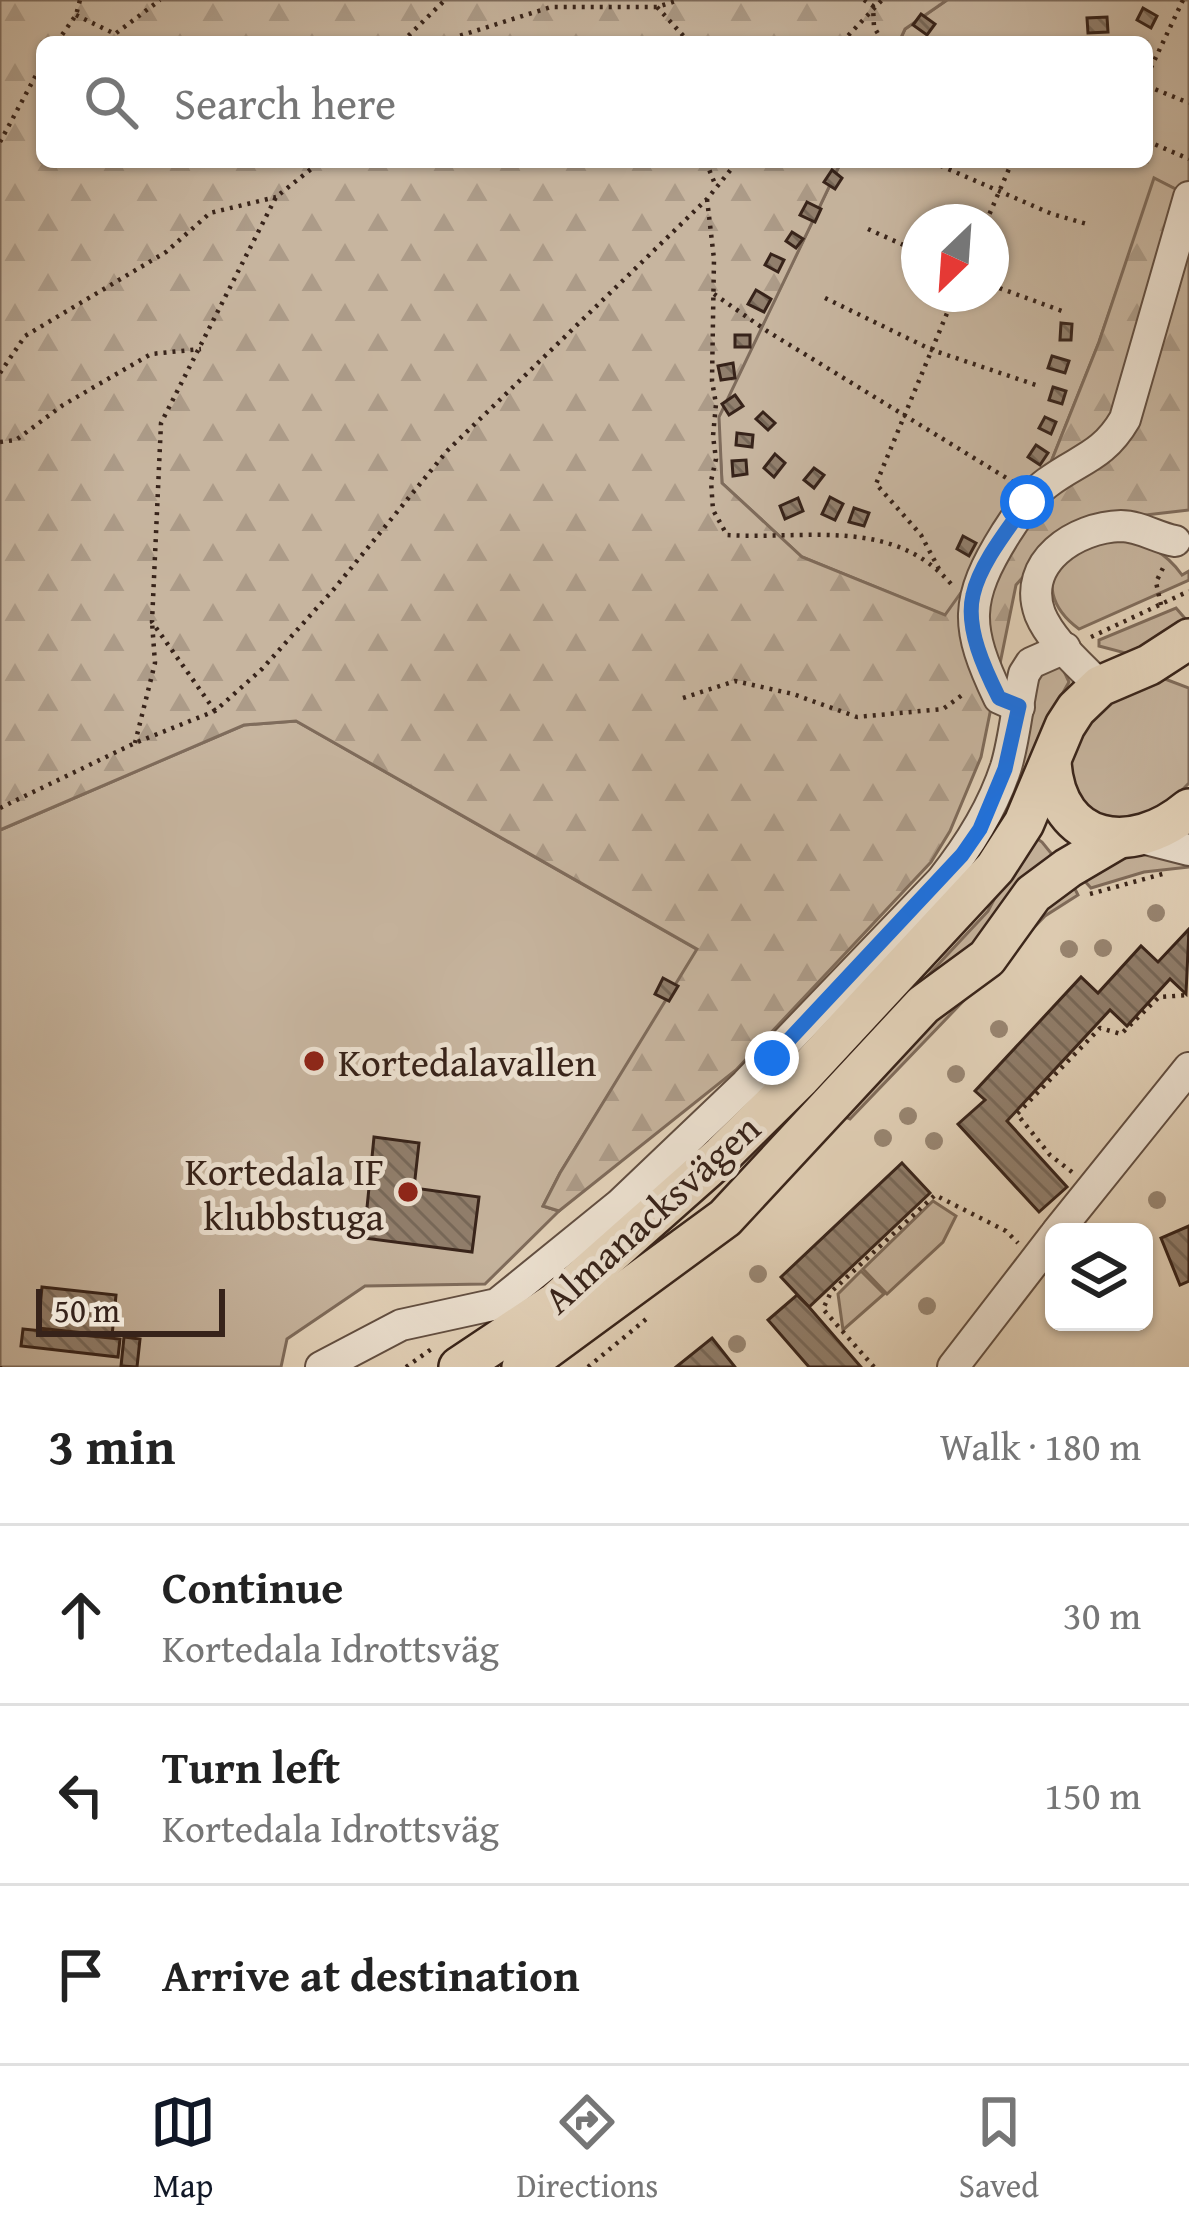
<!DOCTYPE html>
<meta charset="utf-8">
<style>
:root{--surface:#fff;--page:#f2f2f2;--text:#222;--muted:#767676;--line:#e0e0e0;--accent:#111827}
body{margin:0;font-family:"Gentium Book Plus",serif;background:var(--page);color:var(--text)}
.controls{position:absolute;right:36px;bottom:36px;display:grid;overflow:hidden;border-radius:18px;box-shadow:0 3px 9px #0004}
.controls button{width:108px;height:108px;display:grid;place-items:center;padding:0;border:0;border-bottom:3px solid var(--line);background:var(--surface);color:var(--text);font:60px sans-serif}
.compass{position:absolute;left:901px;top:204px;width:108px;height:108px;border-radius:50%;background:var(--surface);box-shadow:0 3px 9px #0004;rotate:205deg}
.scale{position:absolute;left:36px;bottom:30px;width:189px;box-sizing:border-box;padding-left:12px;border:6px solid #37231a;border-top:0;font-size:33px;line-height:42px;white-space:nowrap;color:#37231a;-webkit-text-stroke:9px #ede2d2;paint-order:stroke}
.stop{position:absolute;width:36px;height:36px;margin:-27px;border:9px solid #1a73e8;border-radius:50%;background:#fff}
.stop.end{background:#1a73e8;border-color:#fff;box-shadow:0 3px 12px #0008}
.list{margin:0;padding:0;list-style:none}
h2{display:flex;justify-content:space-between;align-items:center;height:156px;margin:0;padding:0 48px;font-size:51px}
h2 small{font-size:39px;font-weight:400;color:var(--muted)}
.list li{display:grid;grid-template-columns:78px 1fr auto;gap:36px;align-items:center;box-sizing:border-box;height:180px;padding:0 48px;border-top:3px solid var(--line)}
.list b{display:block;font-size:45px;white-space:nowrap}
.list p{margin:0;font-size:39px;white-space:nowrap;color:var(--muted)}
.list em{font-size:39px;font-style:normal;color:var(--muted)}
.icon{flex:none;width:66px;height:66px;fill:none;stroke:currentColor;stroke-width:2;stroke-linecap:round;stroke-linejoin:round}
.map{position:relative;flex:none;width:1189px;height:1367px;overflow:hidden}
.search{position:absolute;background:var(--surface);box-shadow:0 3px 9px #0004;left:36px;right:36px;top:36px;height:132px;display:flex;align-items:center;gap:30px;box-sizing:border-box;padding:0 42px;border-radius:18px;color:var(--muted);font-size:45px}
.sheet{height:696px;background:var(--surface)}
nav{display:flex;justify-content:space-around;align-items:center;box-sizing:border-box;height:168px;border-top:3px solid var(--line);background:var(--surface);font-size:33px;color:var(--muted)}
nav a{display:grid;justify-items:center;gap:6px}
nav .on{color:var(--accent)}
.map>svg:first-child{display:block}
</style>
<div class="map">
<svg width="1189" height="1367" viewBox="0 0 1189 1367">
<defs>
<pattern id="forest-firs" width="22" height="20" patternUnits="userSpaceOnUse" patternTransform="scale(3)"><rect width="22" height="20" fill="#c7b59f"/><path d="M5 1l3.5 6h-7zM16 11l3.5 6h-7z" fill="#ac9b88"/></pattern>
<pattern id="building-back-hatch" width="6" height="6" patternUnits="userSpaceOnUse" patternTransform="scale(3)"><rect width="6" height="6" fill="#917f6d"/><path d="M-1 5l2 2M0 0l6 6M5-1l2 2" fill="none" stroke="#776859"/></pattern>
</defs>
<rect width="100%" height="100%" fill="#e4d3ba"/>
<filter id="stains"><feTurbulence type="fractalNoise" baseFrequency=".00167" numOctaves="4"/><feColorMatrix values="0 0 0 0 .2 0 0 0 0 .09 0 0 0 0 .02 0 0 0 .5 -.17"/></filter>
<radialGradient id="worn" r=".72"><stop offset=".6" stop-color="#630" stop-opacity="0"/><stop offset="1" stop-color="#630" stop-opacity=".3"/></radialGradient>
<g fill="#c7b59f" stroke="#7f6c5c" stroke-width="3" fill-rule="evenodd">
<path d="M 947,0 L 1189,0 L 1189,196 L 1155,179 L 1099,342 L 1047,472 L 946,616 L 802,557 L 722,483 L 718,417 L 841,162 L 1147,162 L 1147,42 L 899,42 L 905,29 ZM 919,222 L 991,222 L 991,294 L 919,294 Z"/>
<path d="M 1117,538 C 1145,542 1166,552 1182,575 L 1189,571 L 1189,580 L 1079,629 C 1053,610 1039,579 1069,555 C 1081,545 1103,542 1117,538 Z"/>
<polygon points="1176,608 1189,623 1129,654 1099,646 1099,640"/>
<polygon points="1056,665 1063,669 1069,682 1045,724 1019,815 1001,806 1038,674"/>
<path d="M 1165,679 L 1189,688 L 1189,783 C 1160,814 1122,837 1086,807 C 1075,797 1067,782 1068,766 C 1073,721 1123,681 1165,679 Z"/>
<polygon points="296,721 698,950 560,1173 543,1206 559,1211 485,1284 365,1286 287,1339 281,1367 0,1367 0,830 244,725"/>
<polygon points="1029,833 1042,842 1059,863 996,931 849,1060 988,911"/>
<polygon points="1133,852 1189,859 1189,867 1144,872 1091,888 1081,877"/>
<polygon points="1072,883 1078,895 1045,916 850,1119 843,1116 1031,909"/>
<polygon points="933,1201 956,1216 943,1242 887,1294 863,1269"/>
<polygon points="861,1271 884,1294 843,1330 838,1294"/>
</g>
<polygon fill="url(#forest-firs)" stroke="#7f6c5c" stroke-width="3" points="0,0 947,0 905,29 899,42 42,42 42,162 841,162 719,417 722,483 802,557 945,615 1047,472 1099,342 1154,178 1189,196 1189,510 1111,519 1058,536 1016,585 981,757 950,831 931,862 736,1070 559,1211 543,1206 560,1173 697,949 296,721 244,725 0,830"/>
<g fill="url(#building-back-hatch)" stroke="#37231a" stroke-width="3">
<polygon points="1143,8 1157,16 1151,28 1137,20"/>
<polygon points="921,14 935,24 927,35 913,25"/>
<polygon points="1107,17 1108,32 1088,33 1087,18"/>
<polygon points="832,170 842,178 835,189 824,182"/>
<polygon points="807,202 821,209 815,222 800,215"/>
<polygon points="792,232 803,239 796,248 786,241"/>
<polygon points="771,254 784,260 778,272 765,265"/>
<polygon points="756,290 771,299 764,312 748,304"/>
<polygon points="1061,323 1072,324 1071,340 1060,340"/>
<rect x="735" y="335" width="15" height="12"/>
<polygon points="1052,356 1069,361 1065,373 1048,368"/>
<polygon points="733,363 735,378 721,380 718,366"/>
<polygon points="1053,387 1066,391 1062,404 1049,400"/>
<polygon points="735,395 743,406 729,415 722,404"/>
<polygon points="763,412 775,423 768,430 756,419"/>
<polygon points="1045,417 1056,422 1051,434 1039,428"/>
<polygon points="737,433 753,435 752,447 736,445"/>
<polygon points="1036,445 1048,453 1040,465 1028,457"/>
<polygon points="775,454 785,463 774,477 764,468"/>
<polygon points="746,460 747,474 733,476 732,461"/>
<polygon points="814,468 824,475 814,488 804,480"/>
<polygon points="830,497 843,504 835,520 822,514"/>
<polygon points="798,498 803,511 785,519 780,506"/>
<polygon points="854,508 869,513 864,526 849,522"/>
<polygon points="963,536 976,543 969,556 957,549"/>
<polygon points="1189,929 1186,994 1170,979 1127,1026 1110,1010 1007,1121 1067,1187 1039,1212 958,1124 985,1100 975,1091 1081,977 1098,993 1141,946 1158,962"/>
<polygon points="663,978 678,986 669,1001 655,994"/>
<polygon points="374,1137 419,1143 414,1188 479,1197 472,1252 364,1238"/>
<polygon points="902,1163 930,1193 809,1307 781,1277"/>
<polygon points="1189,1226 1189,1281 1180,1285 1161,1238"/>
<polygon points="42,1287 116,1295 112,1336 38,1328"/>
<polygon points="797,1295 809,1307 861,1367 809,1367 768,1320"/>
<polygon points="23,1329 120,1339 118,1357 21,1346"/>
<polygon points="124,1337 140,1339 137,1367 121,1366"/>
<polygon points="712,1338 735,1367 676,1367"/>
</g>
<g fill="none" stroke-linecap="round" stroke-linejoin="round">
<defs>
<g id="minor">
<path d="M 1100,686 C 1080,665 1051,641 1040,614 C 1021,562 1076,527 1121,526 C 1140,526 1157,538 1175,541"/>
<path d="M 1019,707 L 999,698 C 965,627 964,600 1006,533 C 1018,515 1029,496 1047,483 C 1079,459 1103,457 1125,419 L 1189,197"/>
<polyline points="1138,837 1189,850"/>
<polyline points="1057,1232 1189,1068"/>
<path d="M 321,1367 L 401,1325 L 497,1304 L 619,1205 L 746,1084 L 941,881 C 969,846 992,810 1006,767 C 1015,737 1017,705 1024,674 L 1031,663 L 1065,648"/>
<polyline points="953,1367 1054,1236"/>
</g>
<g id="major">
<path d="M 1051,763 C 1057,846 1132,857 1189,809"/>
<polyline points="459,1367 555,1303 722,1155 801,1077 995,868 1024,823 1065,726 1076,709 1100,686 1149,665 1189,639"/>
<polyline points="522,1367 725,1218 923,1005 987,958 1033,894 1068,868 1119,838"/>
</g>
</defs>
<use href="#minor" stroke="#624f42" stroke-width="34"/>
<use href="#major" stroke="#37231a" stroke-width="44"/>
<g stroke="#37231a" stroke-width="4.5" stroke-dasharray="3 6" stroke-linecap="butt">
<polyline points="864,0 873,6 874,27 883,42"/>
<polyline points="657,7 689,42"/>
<polyline points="76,15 115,34 160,0"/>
<polyline points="57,42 76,15 80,0"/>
<polyline points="402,42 445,0"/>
<polyline points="454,42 459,36 551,7 657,7 679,0"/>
<polyline points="842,42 882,0"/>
<polyline points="1147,76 1183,0"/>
<polyline points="1147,86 1189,103"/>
<polyline points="1147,141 1189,159"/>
<polyline points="0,142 42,64"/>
<polyline points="706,162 715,184"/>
<polyline points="932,162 1052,214 1087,224"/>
<path d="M 707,199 L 714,259 L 712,381 L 716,404 L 713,436 L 716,459 L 711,481 L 713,510 L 727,535 C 807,540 893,516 952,585"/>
<polyline points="986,222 1012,162"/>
<polyline points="868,229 919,252"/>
<polyline points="991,285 1062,311"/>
<polyline points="714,294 767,331 1013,482"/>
<polyline points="825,298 932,350 1039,386"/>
<polyline points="0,373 25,336 166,252 210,213 276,197"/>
<polyline points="0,442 16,440 63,405 151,354 201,349"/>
<polyline points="939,569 921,535 876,484 955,294"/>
<polyline points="1161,605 1156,582 1164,566"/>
<polyline points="1091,637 1189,591"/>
<polyline points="683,698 735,681 793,694 857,717 943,709 965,693"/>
<polyline points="215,711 152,622 161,423 276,197 320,162"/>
<polyline points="135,743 155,663 152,622"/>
<polyline points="0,808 135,743 215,711 262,669 334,589 447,451 707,199 737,162"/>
<polyline points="1090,894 1166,873"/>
<polyline points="1072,1172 1050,1155 1017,1114 1100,1028 1121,1034 1159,997 1189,995"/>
<polyline points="0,1366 0,1367"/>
<polyline points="406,1367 433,1348"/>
<polyline points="588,1367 650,1316"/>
<polyline points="874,1367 823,1309 831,1292 935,1195 1006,1231 1018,1243"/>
</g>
<use href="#minor" stroke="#ede2d2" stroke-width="30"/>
<use href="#major" stroke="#e4d3ba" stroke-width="39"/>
</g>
<g fill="#998774">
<circle cx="1156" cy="913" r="9"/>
<circle cx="1103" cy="948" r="9"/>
<circle cx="1069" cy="949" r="9"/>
<circle cx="999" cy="1029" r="9"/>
<circle cx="956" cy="1074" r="9"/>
<circle cx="908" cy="1116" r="9"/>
<circle cx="883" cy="1138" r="9"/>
<circle cx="934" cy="1141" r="9"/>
<circle cx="1157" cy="1200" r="9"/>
<circle cx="758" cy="1274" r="9"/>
<circle cx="927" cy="1306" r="9"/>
<circle cx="737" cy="1344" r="9"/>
</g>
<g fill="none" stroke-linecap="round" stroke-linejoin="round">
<path stroke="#1a73e8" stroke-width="15" d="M 772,1058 L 962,855 L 980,829 L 1005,769 L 1019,706 L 999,698 C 985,670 965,628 973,595 C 980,563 1009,528 1027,502"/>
</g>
<g fill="#8f2418" stroke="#ede2d2" stroke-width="4.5">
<circle cx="314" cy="1061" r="12"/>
<circle cx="408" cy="1192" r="12"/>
</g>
<g text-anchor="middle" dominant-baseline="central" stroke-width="10" stroke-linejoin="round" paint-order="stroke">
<g font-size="39" fill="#37231a" stroke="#ede2d2" text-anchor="start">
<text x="338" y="1061">Kortedalavallen</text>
<text x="384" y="1170" text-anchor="end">Kortedala IF<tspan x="384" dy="45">klubbstuga</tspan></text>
</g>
<g font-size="39" fill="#37231a" stroke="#ede2d2">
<text transform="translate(651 1213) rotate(-42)">Almanacksvägen</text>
</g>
</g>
<rect width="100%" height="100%" filter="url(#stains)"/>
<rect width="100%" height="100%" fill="url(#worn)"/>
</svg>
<div class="controls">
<button><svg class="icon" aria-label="layers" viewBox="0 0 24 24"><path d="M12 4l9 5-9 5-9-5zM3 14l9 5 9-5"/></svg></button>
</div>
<svg class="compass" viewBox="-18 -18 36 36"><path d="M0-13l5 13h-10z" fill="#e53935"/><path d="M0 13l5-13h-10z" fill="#767676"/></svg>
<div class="scale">50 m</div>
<div class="stop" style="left:1027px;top:502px"></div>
<div class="stop end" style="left:772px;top:1058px"></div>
<div class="search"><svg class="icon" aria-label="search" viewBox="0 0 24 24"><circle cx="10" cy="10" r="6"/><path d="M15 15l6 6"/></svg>Search here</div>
</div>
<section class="sheet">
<h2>3 min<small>Walk · 180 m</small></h2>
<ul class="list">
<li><svg class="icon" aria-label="ahead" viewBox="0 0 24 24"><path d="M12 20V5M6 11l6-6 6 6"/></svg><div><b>Continue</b><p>Kortedala Idrottsväg</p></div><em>30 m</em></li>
<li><svg class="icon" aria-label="left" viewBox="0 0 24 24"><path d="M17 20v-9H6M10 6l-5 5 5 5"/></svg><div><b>Turn left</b><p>Kortedala Idrottsväg</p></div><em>150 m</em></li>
<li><svg class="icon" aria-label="arrive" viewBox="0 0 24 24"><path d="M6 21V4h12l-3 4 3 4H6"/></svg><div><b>Arrive at destination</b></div></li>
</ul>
</section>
<nav>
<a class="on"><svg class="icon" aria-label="map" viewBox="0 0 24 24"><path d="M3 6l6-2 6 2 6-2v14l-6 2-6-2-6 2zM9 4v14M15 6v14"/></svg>Map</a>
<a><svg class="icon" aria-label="directions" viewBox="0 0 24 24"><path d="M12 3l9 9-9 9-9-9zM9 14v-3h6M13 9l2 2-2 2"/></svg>Directions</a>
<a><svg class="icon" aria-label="saved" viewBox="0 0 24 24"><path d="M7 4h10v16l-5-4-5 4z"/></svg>Saved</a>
</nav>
